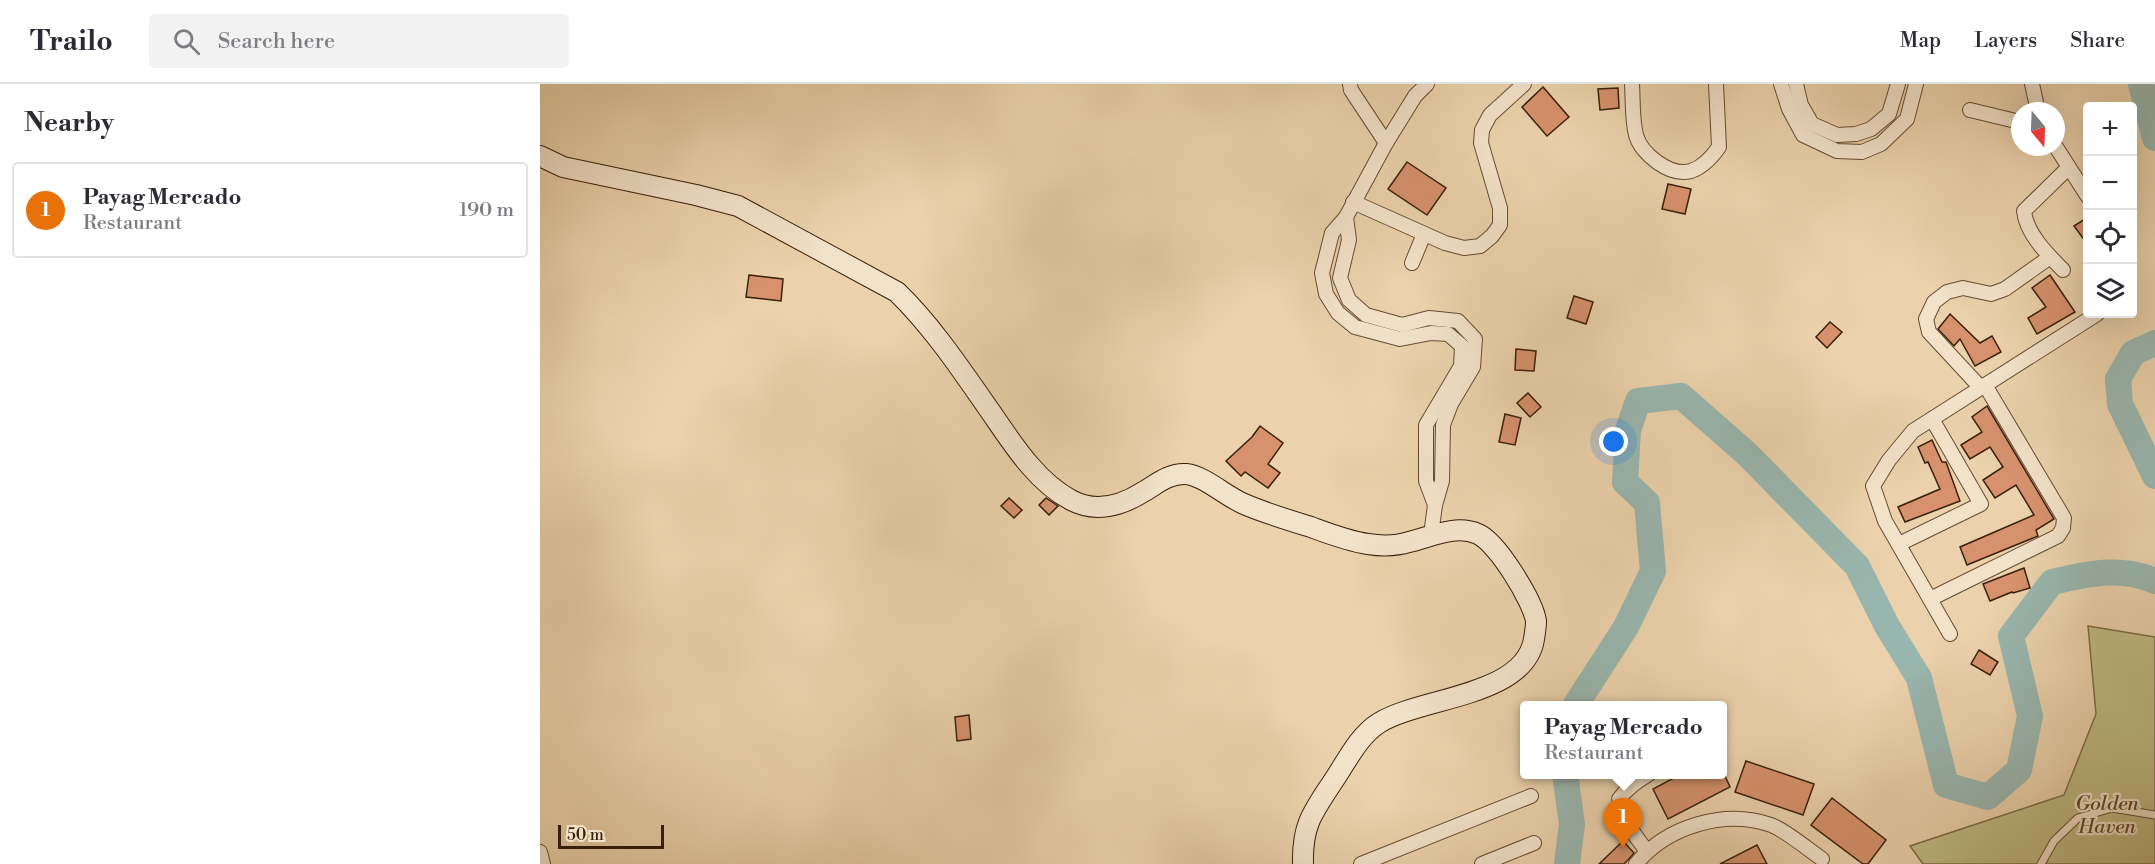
<!DOCTYPE html>
<meta charset="utf-8">
<style>
:root{--surface:#fff;--page:#f2f2f3;--text:#2b2b33;--muted:#7c7c81;--line:#e1e1e2;--accent:#d93025}
body{margin:0;font-family:"Libre Bodoni",serif;background:var(--page);color:var(--text)}
.controls{position:absolute;right:18px;top:18px;display:grid;overflow:hidden;border-radius:6px;box-shadow:0 6px 24px #0002}
.controls button{width:54px;height:54px;display:grid;place-items:center;padding:0;border:0;border-bottom:2px solid var(--line);background:var(--surface);color:var(--text);font:30px sans-serif}
.compass{position:absolute;left:1471px;top:18px;width:54px;height:54px;border-radius:50%;background:var(--surface);box-shadow:0 6px 24px #0002;rotate:161deg}
.scale{position:absolute;left:18px;bottom:15px;width:106px;box-sizing:border-box;padding-left:6px;border:3px solid #391f0a;border-top:0;font-size:16px;line-height:21px;white-space:nowrap;color:#391f0a;-webkit-text-stroke:4px #f2e2c9;paint-order:stroke}
.you{position:absolute;left:1074px;top:358px;width:21px;height:21px;margin:-15px;border:4px solid #fff;border-radius:50%;background:#1a73e8;box-shadow:0 0 0 9px #1a73e833}
.badge{display:grid;place-items:center;width:39px;height:39px;border-radius:50%;background:var(--accent);color:#fff;font-size:20px;font-weight:700}
.pin{position:absolute;translate:-50% -50px;filter:drop-shadow(0 2px 3px #0008)}
.pin::after{content:'';position:absolute;top:32px;width:21px;height:18px;background:inherit;clip-path:polygon(0 0,100% 0,50% 100%)}
.popup{position:absolute;left:980px;top:617px;width:207px;height:78px;box-sizing:border-box;display:grid;place-content:center;border-radius:6px;background:var(--surface);filter:drop-shadow(0 2px 4px #0005);font-size:20px;white-space:nowrap;color:var(--muted)}
.popup b{font-size:22px;color:var(--text)}
.popup::after{content:'';position:absolute;left:50%;top:100%;margin-left:-12px;border:12px solid transparent;border-top-color:var(--surface)}
.list{margin:0;padding:0;list-style:none}
h2{display:flex;justify-content:space-between;align-items:center;height:78px;margin:0;padding:0 24px;font-size:26px}
h2 small{font-size:20px;font-weight:400;color:var(--muted)}
.list li{display:grid;grid-template-columns:39px 1fr auto;gap:18px;align-items:center;box-sizing:border-box;height:96px;margin:0 12px 12px;padding:0 12px;border:2px solid var(--line);border-radius:6px}
.list b{display:block;font-size:22px;white-space:nowrap}
.list p{margin:0;font-size:20px;white-space:nowrap;color:var(--muted)}
.list em{font-size:20px;font-style:normal;color:var(--muted)}
.icon{flex:none;width:33px;height:33px;fill:none;stroke:currentColor;stroke-width:2;stroke-linecap:round;stroke-linejoin:round}
.map{position:relative;flex:none;width:1615px;height:780px;overflow:hidden}
header{display:flex;align-items:center;gap:36px;box-sizing:border-box;height:84px;padding:0 30px;background:var(--surface);border-bottom:2px solid var(--line)}
header strong{font-size:28px}
nav{display:flex;gap:33px;margin-inline-start:auto;font-size:21px}
.search{width:420px;height:54px;background:var(--page);display:flex;align-items:center;gap:15px;box-sizing:border-box;padding:0 21px;border-radius:6px;color:var(--muted);font-size:22px}
main{display:flex}
aside{flex:1;background:var(--surface)}
.map>svg:first-child{display:block}
</style>
<header>
<strong>Trailo</strong>
<div class="search"><svg class="icon" aria-label="search" viewBox="0 0 24 24"><circle cx="10" cy="10" r="6"/><path d="M15 15l6 6"/></svg>Search here</div>
<nav><a>Map</a><a>Layers</a><a>Share</a></nav>
</header>
<main>
<aside>
<h2>Nearby<small></small></h2>
<ul class="list">
<li><span class="badge" style="background:#e8710a">1</span><div><b>Payag Mercado</b><p>Restaurant</p></div><em>190 m</em></li>
</ul>
</aside>
<div class="map">
<svg width="1615" height="780" viewBox="0 0 1615 780">
<rect width="100%" height="100%" fill="#ebd2ac"/>
<filter id="stains"><feTurbulence type="fractalNoise" baseFrequency=".00333" numOctaves="4"/><feColorMatrix values="0 0 0 0 .2 0 0 0 0 .09 0 0 0 0 .02 0 0 0 .5 -.17"/></filter>
<radialGradient id="worn" r=".72"><stop offset=".6" stop-color="#630" stop-opacity="0"/><stop offset="1" stop-color="#630" stop-opacity=".3"/></radialGradient>
<polygon fill="#bfba84" stroke="#7c6c47" stroke-width="1.5" points="1548,542 1615,553 1615,780 1383,780 1370,762 1524,711 1556,630"/>
<g fill="none" stroke-linecap="round" stroke-linejoin="round">
<g stroke="#99b6ae" stroke-width="26">
<polyline points="1601,0 1615,54"/>
<polyline points="1615,259 1593,269 1578,295 1580,320 1615,392"/>
<path d="M 1035,622 L 1086,543 L 1113,487 L 1107,419 L 1085,398 L 1088,346 L 1098,317 L 1141,312 L 1207,370 L 1317,482 L 1347,542 L 1379,594 L 1406,701 L 1448,713 L 1479,686 L 1490,632 L 1471,552 L 1512,498 C 1547,490 1580,482 1615,497"/>
<polyline points="1025,690 1032,740 1027,780"/>
</g>
</g>
<g fill="#d7926d" stroke="#391f0a" stroke-width="1.5">
<polygon points="1003,3 1029,33 1007,52 982,23"/>
<polygon points="1078,4 1079,24 1060,26 1058,5"/>
<polygon points="867,78 906,104 887,131 848,105"/>
<polygon points="1128,100 1151,105 1145,130 1122,125"/>
<polygon points="1548,133 1548,161 1534,142"/>
<polygon points="209,191 243,195 241,217 206,213"/>
<polygon points="1510,191 1535,228 1497,250 1488,234 1506,223 1492,204"/>
<polygon points="1034,212 1053,218 1046,240 1027,234"/>
<polygon points="1410,230 1440,259 1452,252 1461,268 1435,282 1420,255 1414,262 1398,245"/>
<polygon points="1290,238 1302,248 1287,264 1276,253"/>
<polygon points="976,265 996,267 994,287 975,286"/>
<polygon points="988,309 1001,323 990,333 977,319"/>
<polygon points="1447,322 1514,435 1496,446 1498,452 1427,481 1420,463 1494,431 1476,401 1455,414 1443,396 1463,383 1450,363 1430,375 1421,361 1442,348 1432,333"/>
<polygon points="965,330 981,334 975,361 959,358"/>
<polygon points="720,342 743,359 728,380 740,389 728,404 705,388 701,392 686,377 712,353"/>
<polygon points="1392,356 1402,378 1406,378 1420,417 1365,438 1358,423 1400,405 1388,378 1385,379 1378,363"/>
<polygon points="469,414 482,426 474,434 461,422"/>
<polygon points="506,414 518,422 509,431 499,421"/>
<polygon points="1484,484 1490,504 1473,509 1472,508 1450,517 1443,500"/>
<polygon points="1439,566 1458,578 1450,591 1431,580"/>
<polygon points="429,631 431,655 417,657 415,633"/>
<polygon points="1206,677 1274,700 1263,731 1195,708"/>
<polygon points="1141,690 1184,690 1190,703 1128,735 1113,705"/>
<polygon points="1292,714 1346,756 1328,780 1323,780 1271,741"/>
<polygon points="1083,757 1094,769 1088,776 1084,780 1059,780"/>
<polygon points="1217,761 1227,780 1180,780"/>
</g>
<g fill="none" stroke-linecap="round" stroke-linejoin="round">
<defs>
<polyline id="service" points="1501,780 1514,757 1538,734 1572,724 1615,731"/>
<g id="minor">
<polyline points="810,0 811,6 846,59"/>
<polyline points="887,0 875,12 846,59 806,133 792,149 782,189 786,210 798,229 815,243 860,255 891,249 908,250 922,262 921,282 886,341 886,397 895,421"/>
<path d="M 1092,0 C 1093,16 1092,35 1096,51 C 1101,70 1130,93 1151,87 C 1163,83 1172,73 1179,63 L 1176,0"/>
<polyline points="1241,0 1249,25 1263,51 1297,67 1322,68 1341,60 1367,35 1376,0"/>
<polyline points="1256,0 1261,21 1272,40 1297,51 1316,50 1331,45 1349,30 1358,0"/>
<polyline points="1492,0 1498,27"/>
<polyline points="1430,26 1480,38"/>
<polyline points="1516,63 1548,113"/>
<polyline points="813,118 905,159 924,164 940,162 952,152 960,141 960,124 941,59 942,46 950,31 984,0"/>
<polyline points="806,133 809,156 800,194 809,216 826,231 862,241 889,234 918,237 935,255 933,283 911,320 903,341 902,397 895,421 891,451"/>
<polyline points="872,179 884,150"/>
<path d="M 1523,186 C 1507,170 1486,149 1484,127 L 1528,84"/>
<polyline points="1440,303 1389,248 1386,235 1394,218 1407,208 1423,204 1451,210 1465,205 1510,173"/>
<polyline points="1359,460 1441,420 1392,335"/>
<polyline points="1390,515 1518,452 1523,444 1524,434 1445,301"/>
<polyline points="1410,550 1345,437 1333,402 1349,376 1373,347 1557,230"/>
<path d="M 1107,767 C 1093,750 1084,736 1079,715 C 1087,704 1097,697 1109,690"/>
<polyline points="0,768 3,780"/>
<polyline points="821,780 991,712"/>
<polyline points="942,780 994,759"/>
<path d="M 1096,780 C 1127,742 1185,725 1231,741 C 1245,746 1269,766 1282,775"/>
</g>
<path id="secondary" d="M 0,72 L 23,83 L 156,111 L 198,122 L 357,208 C 392,242 420,284 448,324 C 471,357 495,397 531,416 C 555,429 581,422 603,408 C 617,400 629,389 646,390 C 665,392 685,412 704,420 C 725,429 748,436 771,443 C 790,450 808,457 828,460 C 841,462 856,462 869,458 C 891,453 916,440 938,450 C 957,458 993,517 996,537 C 996,542 995,549 994,555 C 985,613 880,613 839,639 C 818,652 806,679 792,699 C 772,729 762,742 763,780"/>
</defs>
<use href="#service" stroke="#664c32" stroke-width="9"/>
<use href="#minor" stroke="#664c32" stroke-width="16"/>
<use href="#secondary" stroke="#391f0a" stroke-width="22"/>
<use href="#service" stroke="#f2e2c9" stroke-width="7"/>
<use href="#minor" stroke="#f2e2c9" stroke-width="14"/>
<use href="#secondary" stroke="#f2e2c9" stroke-width="20"/>
</g>
<g text-anchor="middle" dominant-baseline="central" stroke-width="4.5" stroke-linejoin="round" paint-order="stroke">
<g font-size="20" font-style="italic" fill="#5a4628" stroke="#f2e2c9">
<text x="1567" y="720">Golden<tspan x="1567" dy="23">Haven</tspan></text>
</g>
</g>
<rect width="100%" height="100%" filter="url(#stains)"/>
<rect width="100%" height="100%" fill="url(#worn)"/>
</svg>
<div class="controls">
<button>+</button>
<button>−</button>
<button><svg class="icon" aria-label="locate" viewBox="0 0 24 24"><circle cx="12" cy="12" r="6"/><path d="M12 2v4M12 18v4M2 12h4M18 12h4"/></svg></button>
<button><svg class="icon" aria-label="layers" viewBox="0 0 24 24"><path d="M12 4l9 5-9 5-9-5zM3 14l9 5 9-5"/></svg></button>
</div>
<svg class="compass" viewBox="-18 -18 36 36"><path d="M0-13l5 13h-10z" fill="#e53935"/><path d="M0 13l5-13h-10z" fill="#7c7c81"/></svg>
<div class="scale">50 m</div>
<div class="you"></div>
<div class="pin badge" style="left:1083px;top:764px;background:#e8710a">1</div>
<div class="popup"><b>Payag Mercado</b>Restaurant</div>
</div>
</main>
